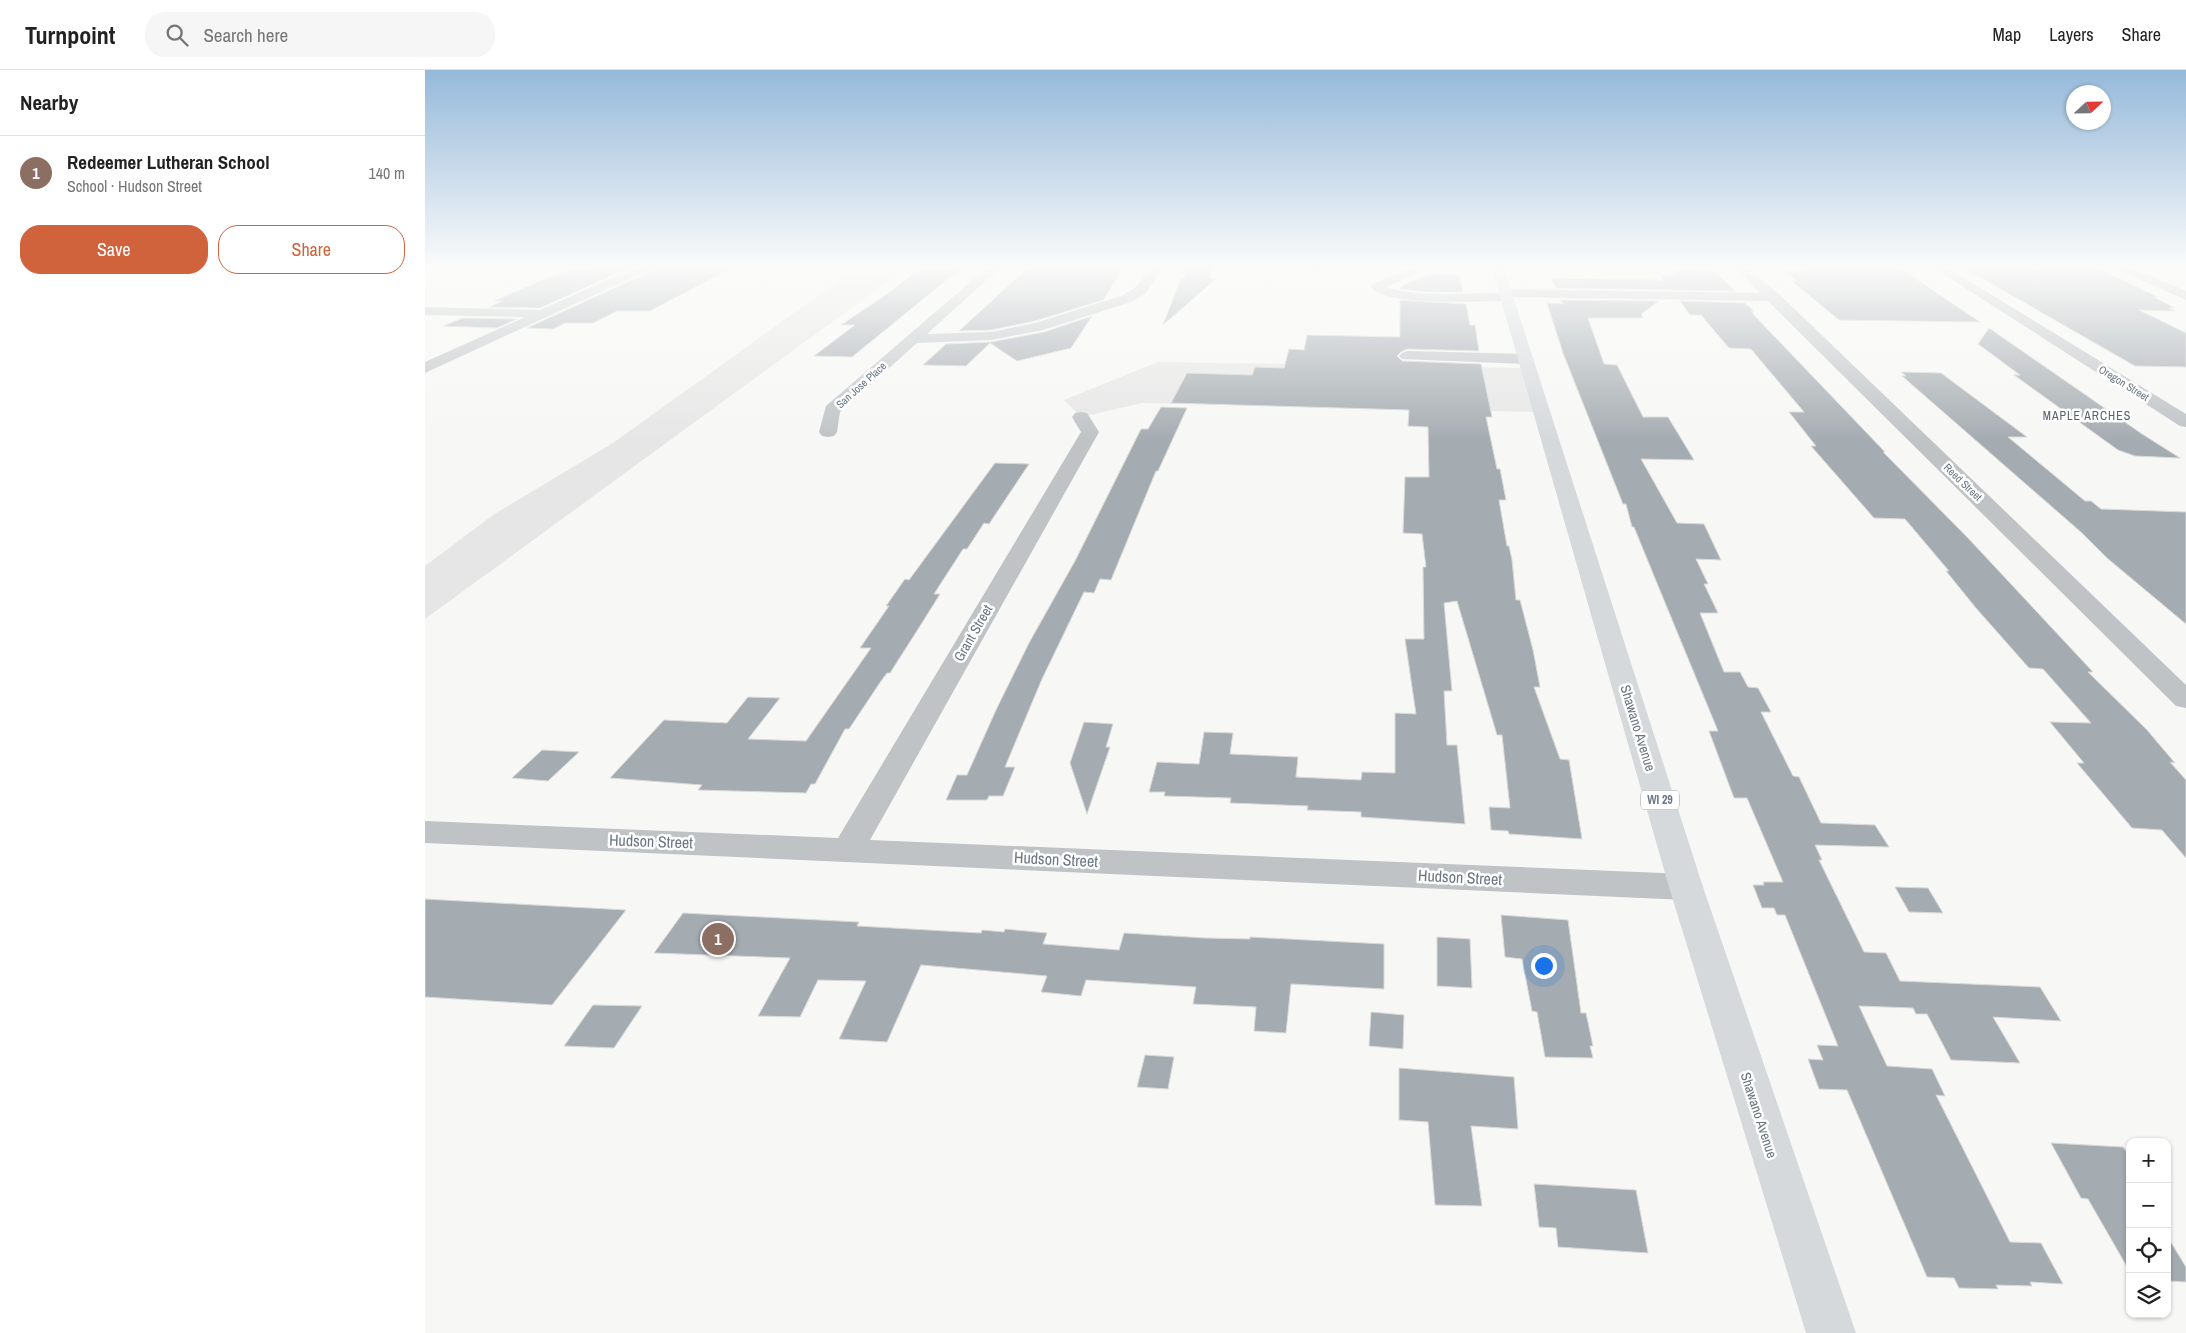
<!DOCTYPE html>
<meta charset="utf-8">
<style>
:root{--surface:#fff;--page:#f6f6f6;--text:#222;--muted:#767676;--line:#e0e0e0;--accent:#d0623c}
body{margin:0;font-family:"Archivo Narrow",sans-serif;background:var(--page);color:var(--text)}
.controls{position:absolute;right:15px;bottom:15px;display:grid;overflow:hidden;border-radius:10px;box-shadow:0 1px 4px #0004}
.controls button{width:45px;height:45px;display:grid;place-items:center;padding:0;border:0;border-bottom:1px solid var(--line);background:var(--surface);color:var(--text);font:25px sans-serif}
.compass{position:absolute;left:1641px;top:15px;width:45px;height:45px;border-radius:50%;background:var(--surface);box-shadow:0 1px 4px #0004;rotate:68deg}
.you{position:absolute;left:1118px;top:895px;width:18px;height:18px;margin:-12px;border:4px solid #fff;border-radius:50%;background:#1a73e8;box-shadow:0 0 0 8px #1a73e833}
.badge{display:grid;place-items:center;width:32px;height:32px;border-radius:50%;background:var(--accent);color:#fff;font-size:16px;font-weight:700}
.pin{position:absolute;translate:-50% -50%;border:2px solid #fff;box-shadow:0 1px 5px #0006}
.list{margin:0;padding:0;list-style:none}
h2{display:flex;justify-content:space-between;align-items:center;height:65px;margin:0;padding:0 20px;font-size:21px}
h2 small{font-size:16px;font-weight:400;color:var(--muted)}
.list li{display:grid;grid-template-columns:32px 1fr auto;gap:15px;align-items:center;box-sizing:border-box;height:75px;padding:0 20px;border-top:1px solid var(--line)}
.list b{display:block;font-size:19px;white-space:nowrap}
.list p{margin:0;font-size:16px;white-space:nowrap;color:var(--muted)}
.list em{font-size:16px;font-style:normal;color:var(--muted)}
.actions{display:flex;gap:10px;padding:15px 20px}
.actions a{flex:1;padding:11px 0;border:1px solid var(--accent);border-radius:20px;text-align:center;font-size:18px;color:var(--accent)}
.actions .main{background:var(--accent);color:#fff}
.icon{flex:none;width:28px;height:28px;fill:none;stroke:currentColor;stroke-width:2;stroke-linecap:round;stroke-linejoin:round}
.map{position:relative;flex:none;width:1761px;height:1263px;overflow:hidden}
header{display:flex;align-items:center;gap:30px;box-sizing:border-box;height:70px;padding:0 25px;background:var(--surface);border-bottom:1px solid var(--line)}
header strong{font-size:24px}
nav{display:flex;gap:28px;margin-inline-start:auto;font-size:18px}
.search{width:350px;height:45px;background:var(--page);display:flex;align-items:center;gap:12px;box-sizing:border-box;padding:0 18px;border-radius:20px;color:var(--muted);font-size:19px}
main{display:flex}
aside{flex:1;background:var(--surface)}
.map>svg:first-child{display:block}
</style>
<header>
<strong>Turnpoint</strong>
<div class="search"><svg class="icon" aria-label="search" viewBox="0 0 24 24"><circle cx="10" cy="10" r="6"/><path d="M15 15l6 6"/></svg>Search here</div>
<nav><a>Map</a><a>Layers</a><a>Share</a></nav>
</header>
<main>
<aside>
<h2>Nearby<small></small></h2>
<ul class="list">
<li><span class="badge" style="background:#8d6e63">1</span><div><b>Redeemer Lutheran School</b><p>School · Hudson Street</p></div><em>140 m</em></li>
</ul>
<div class="actions"><a class="main">Save</a><a>Share</a></div>
</aside>
<div class="map">
<svg width="1761" height="1263" viewBox="0 0 1761 1263">
<rect width="100%" height="100%" fill="#f7f7f5"/>
<g fill="#e5e6e5">
<polygon points="441,195 485,195 0,549 0,496 68,445 188,373 405,217"/>
<polygon points="733,292 1104,298 1117,342 717,333 656,347 639,330"/>
</g>
<g fill="#a5acb1" stroke="#d9d9d7">
<polygon points="169,194 212,194 115,238 64,237 78,231 69,231 122,208 150,198 160,198"/>
<polygon points="232,194 310,196 225,241 192,241 168,253 140,253 128,259 102,258 229,200"/>
<polygon points="607,194 701,194 678,230 610,251 566,260 534,261"/>
<polygon points="1377,194 1469,194 1555,252 1414,250 1368,212 1372,211 1360,201 1385,201"/>
<polygon points="1532,194 1670,197 1733,227 1729,227 1750,238 1744,238 1750,241 1714,240 1761,263 1761,297 1710,296"/>
<polygon points="763,196 788,196 785,208 792,208 738,255 756,208 759,208"/>
<polygon points="494,199 535,199 427,287 389,286 430,255 416,255 465,222"/>
<polygon points="1250,200 1290,201 1310,221 1131,218 1126,208 1238,210 1236,205 1253,205"/>
<polygon points="1004,204 1034,205 1038,222 1002,222 975,219 975,217"/>
<polygon points="975,230 1041,234 1045,255 1050,255 1054,281 982,279 976,282 972,286 977,291 1056,294 1067,347 1061,347 1072,399 1075,399 1081,430 1074,430 1082,476 1084,476 1087,490 1091,530 1095,530 1108,580 1115,617 1109,617 1135,689 1144,690 1157,769 1084,764 1083,761 1066,760 1064,737 1085,738 1077,665 1072,665 1032,531 1019,533 1027,621 1019,621 1022,675 1032,675 1040,754 936,747 936,742 882,740 883,736 805,733 806,728 739,726 740,722 724,722 732,692 774,694 779,662 808,663 805,684 873,687 871,707 936,710 937,702 970,703 970,643 991,644 980,569 999,569 998,497 1001,497 997,464 978,463 980,407 1004,407 1003,357 983,356 984,340 746,333 762,303 827,305 830,297 859,298 864,279 879,280 882,265 975,267"/>
<polygon points="1136,230 1234,231 1216,244 1218,248 1163,248 1179,294 1192,295 1218,347 1243,347 1269,390 1216,389 1252,453 1279,454 1296,490 1271,489 1283,514 1279,514 1293,543 1275,543 1299,602 1315,602 1323,617 1333,618 1346,642 1336,642 1368,706 1374,707 1396,753 1450,755 1464,777 1390,775 1397,790 1394,790 1439,882 1461,883 1475,911 1615,917 1636,951 1568,947 1595,993 1526,990 1502,944 1491,944 1488,938 1434,936 1462,996 1507,999 1520,1026 1511,1025 1585,1172 1616,1173 1638,1214 1605,1212 1607,1216 1571,1215 1573,1219 1534,1218 1529,1208 1502,1207 1422,1020 1394,1019 1383,989 1398,990 1392,975 1413,976 1360,845 1352,845 1349,838 1337,838 1328,815 1339,815 1338,812 1358,812 1322,728 1309,728 1284,661 1293,661 1234,518 1209,457 1207,457 1201,434 1198,434 1138,283 1122,233 1138,234"/>
<polygon points="1255,231 1320,233 1329,241 1326,241 1328,244 1460,382 1458,382 1542,467 1668,602 1663,602 1722,660 1750,693 1745,692 1761,710 1761,788 1737,760 1707,758 1652,693 1659,693 1625,652 1666,653 1618,599 1604,598 1551,538 1521,501 1524,501 1480,449 1449,448 1386,376 1391,376 1364,342 1379,342 1326,279 1304,278 1276,245 1265,245"/>
<polygon points="667,246 646,278 592,291 565,273 541,296 498,295 521,274 566,272 619,262"/>
<polygon points="38,248 92,249 72,258 18,256"/>
<polygon points="1564,258 1717,364 1755,388 1710,386 1693,380 1589,305 1595,305 1553,274"/>
<polygon points="1476,302 1516,303 1602,367 1583,367 1660,431 1666,431 1676,439 1761,442 1761,554 1682,488 1657,463 1477,306 1481,306"/>
<polygon points="736,337 762,338 733,401 731,401 686,510 675,509 669,523 659,522 644,553 617,609 580,697 590,697 578,726 564,726 562,730 521,730 532,705 542,705 571,640 604,573 650,491 716,359 723,359"/>
<polygon points="570,393 604,394 564,454 559,453 542,479 538,479 509,524 515,524 495,556 465,603 462,603 456,611 424,659 420,659 390,714 386,714 381,723 273,720 277,715 185,708 239,650 302,653 323,627 355,628 323,669 381,671 446,578 435,578 464,536 461,536 480,509 484,510"/>
<polygon points="659,652 688,654 681,677 685,677 662,744 645,693"/>
<polygon points="117,680 154,682 123,711 87,708"/>
<polygon points="1470,817 1503,818 1518,843 1484,842"/>
<polygon points="0,829 201,840 127,935 0,927"/>
<polygon points="258,843 434,852 432,856 556,863 557,860 579,862 580,859 622,863 618,874 694,880 699,863 780,868 825,869 825,867 959,874 959,919 866,914 861,963 829,961 831,937 768,934 771,917 661,910 656,926 616,922 622,906 496,895 462,972 414,969 441,911 393,910 375,947 333,946 365,888 229,883"/>
<polygon points="1076,845 1143,850 1156,943 1161,943 1168,976 1165,976 1168,988 1120,987 1112,942 1107,941 1097,889 1080,887"/>
<polygon points="1012,867 1045,869 1047,918 1012,916"/>
<polygon points="168,935 217,936 189,978 139,976"/>
<polygon points="946,942 979,945 978,979 944,976"/>
<polygon points="720,985 749,987 743,1019 712,1017"/>
<polygon points="974,998 1089,1007 1093,1059 1046,1056 1057,1136 1010,1135 1003,1052 974,1050"/>
<polygon points="1626,1073 1698,1077 1705,1087 1705,1202 1663,1129 1656,1128"/>
<polygon points="1109,1114 1211,1120 1223,1183 1133,1177 1131,1158 1114,1157"/>
<polygon points="1742,1166 1761,1197 1761,1212 1742,1211"/>
</g>
<g fill="none" stroke-linecap="round" stroke-linejoin="round">
<g fill="#bfc3c6" fill-rule="evenodd">
<polygon points="215,195 230,195 228,198 0,303 0,292 100,247 0,245 0,237 115,240"/>
<polygon points="565,195 578,195 502,264 566,262 610,253 696,226 710,218 728,195 740,195 720,224 706,232 618,260 566,270 492,273 415,342 412,362 409,366 403,367 397,366 394,362 401,336"/>
<polygon points="884,195 896,195 893,201 885,201"/>
<path d="M 1308,195 L 1320,195 L 1354,224 L 1761,615 L 1761,638 L 1751,636 L 1343,231 L 1089,227 L 1082,231 C 1056,231 961,237 946,217 L 947,214 L 985,198 L 991,202 L 989,205 L 962,217 C 989,228 1044,223 1075,223 L 1081,219 L 1335,223 Z"/>
<polygon points="1504,195 1518,195 1761,344 1761,357 1755,356"/>
<polygon points="1687,195 1702,195 1761,221 1761,230 1689,198"/>
<polygon points="982,281 1101,284 1106,286 1109,289 1106,292 1101,294 977,289 974,286 977,283"/>
<polygon points="656,342 662,343 674,362 445,770 1261,804 1273,808 1278,817 1273,826 1261,830 0,773 0,751 413,768 656,362 647,347 650,343"/>
</g>
<polygon fill="#d5d9dc" fill-rule="evenodd" points="1066,195 1078,195 1278,817 1431,1263 1381,1263 1244,817"/>
</g>
<linearGradient id="sky" x2="0" y2="1"><stop stop-color="#95b9da"/><stop offset="0.53" stop-color="#fbfbfa"/><stop offset="1" stop-color="#fbfbfa" stop-opacity="0"/></linearGradient>
<rect width="1761" height="371" fill="url(#sky)"/>
<g text-anchor="middle" dominant-baseline="central" stroke-width="5" stroke-linejoin="round" paint-order="stroke">
<g font-size="11" fill="#6a7783" stroke="#fff">
<text transform="translate(1699 313) rotate(32)">Oregon Street</text>
<text transform="translate(436 315) rotate(-42)">San Jose Place</text>
<text transform="translate(1538 412) rotate(44)">Reed Street</text>
</g>
<g font-size="12" letter-spacing="1" fill="#576069" stroke="#fff">
<text x="1662" y="346">MAPLE ARCHES</text>
</g>
<rect fill="#fff" stroke="#97a0a8" stroke-width="1" x="1216" y="720.5" width="38" height="19" rx="4"/>
<g font-size="12" font-weight="bold" fill="#6a7783">
<text x="1235" y="730">WI 29</text>
</g>
<g font-size="14" fill="#6a7783" stroke="#fff">
<text transform="translate(548 563) rotate(-60)">Grant Street</text>
<text transform="translate(1213 658) rotate(73)">Shawano Avenue</text>
<text transform="translate(1334 1045) rotate(72)">Shawano Avenue</text>
</g>
<g font-size="16" fill="#6a7783" stroke="#fff">
<text transform="translate(226 771) rotate(2)">Hudson Street</text>
<text transform="translate(631 789) rotate(3)">Hudson Street</text>
<text transform="translate(1035 807) rotate(3)">Hudson Street</text>
</g>
</g>
</svg>
<div class="controls">
<button>+</button>
<button>−</button>
<button><svg class="icon" aria-label="locate" viewBox="0 0 24 24"><circle cx="12" cy="12" r="6"/><path d="M12 2v4M12 18v4M2 12h4M18 12h4"/></svg></button>
<button><svg class="icon" aria-label="layers" viewBox="0 0 24 24"><path d="M12 4l9 5-9 5-9-5zM3 14l9 5 9-5"/></svg></button>
</div>
<svg class="compass" viewBox="-18 -18 36 36"><path d="M0-13l5 13h-10z" fill="#e53935"/><path d="M0 13l5-13h-10z" fill="#767676"/></svg>
<div class="you"></div>
<div class="pin badge" style="left:293px;top:869px;background:#8d6e63">1</div>
</div>
</main>
